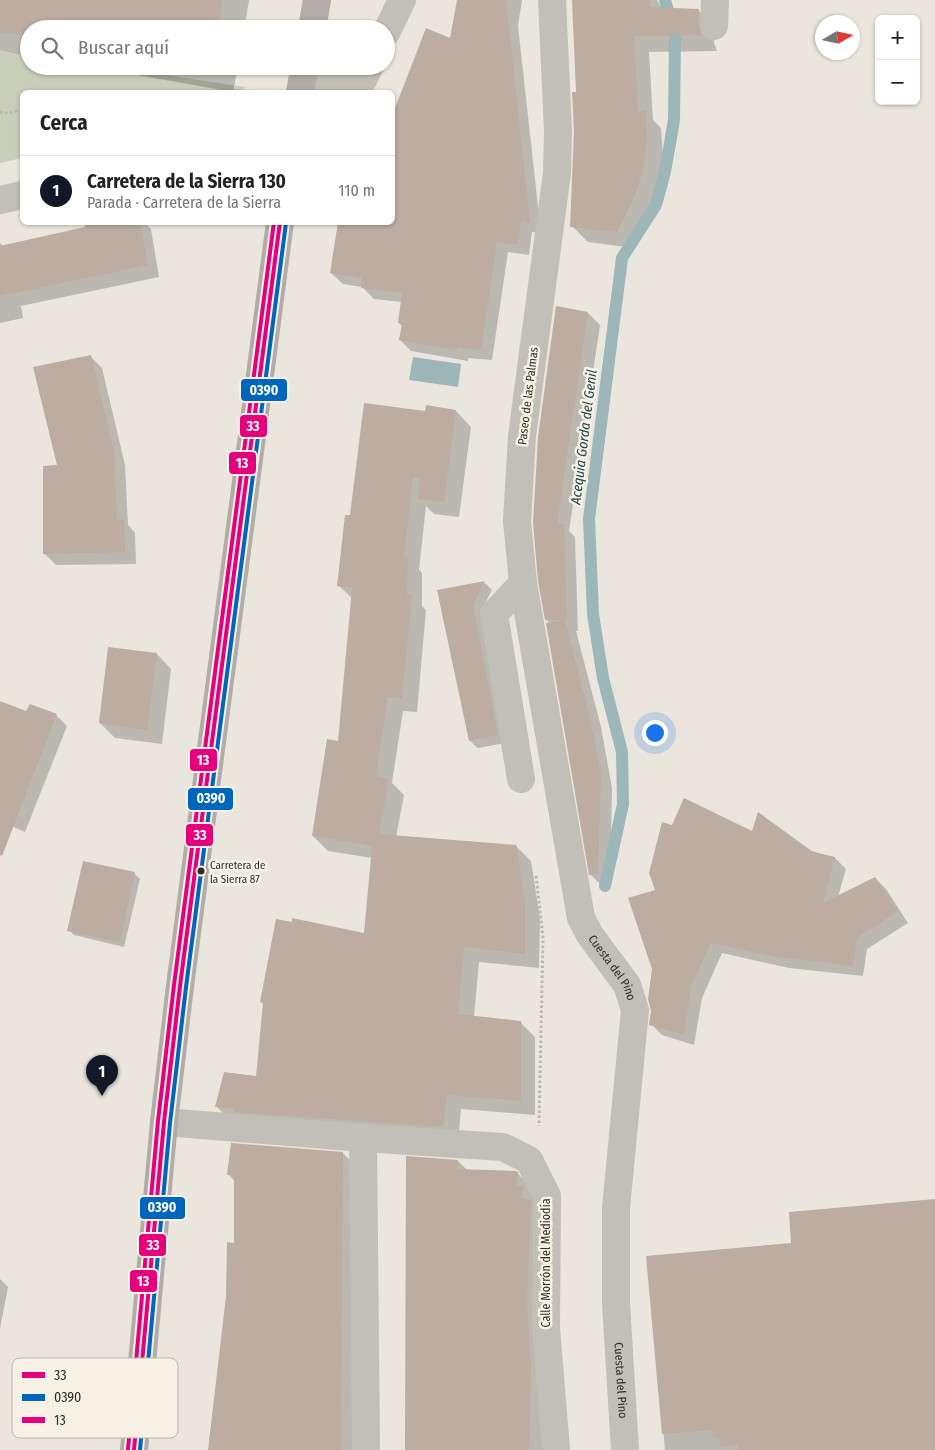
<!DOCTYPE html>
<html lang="es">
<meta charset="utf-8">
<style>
:root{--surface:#fff;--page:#f6f6f6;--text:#222;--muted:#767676;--line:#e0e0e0;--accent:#111827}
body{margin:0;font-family:"Fira Sans Condensed",sans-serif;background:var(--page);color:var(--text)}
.controls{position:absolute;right:15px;top:15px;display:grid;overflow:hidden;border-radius:8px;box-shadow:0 1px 4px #0004}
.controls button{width:45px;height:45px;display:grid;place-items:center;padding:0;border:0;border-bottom:1px solid var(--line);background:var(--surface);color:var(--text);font:25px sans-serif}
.compass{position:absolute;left:815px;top:15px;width:45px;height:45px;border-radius:50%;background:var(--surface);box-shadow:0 1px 4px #0004;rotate:81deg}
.you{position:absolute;left:654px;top:732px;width:18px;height:18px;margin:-12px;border:4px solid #fff;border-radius:50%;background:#1a73e8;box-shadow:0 0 0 8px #1a73e833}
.badge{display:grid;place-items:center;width:32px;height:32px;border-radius:50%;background:var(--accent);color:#fff;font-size:16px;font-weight:700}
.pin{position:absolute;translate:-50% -41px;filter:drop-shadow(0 1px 2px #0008)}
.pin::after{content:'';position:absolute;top:26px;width:18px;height:15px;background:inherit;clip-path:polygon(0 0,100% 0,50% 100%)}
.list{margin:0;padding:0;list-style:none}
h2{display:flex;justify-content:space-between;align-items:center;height:65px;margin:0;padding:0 20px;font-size:21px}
h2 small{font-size:16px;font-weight:400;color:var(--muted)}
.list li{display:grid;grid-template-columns:32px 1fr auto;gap:15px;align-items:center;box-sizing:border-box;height:70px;padding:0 20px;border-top:1px solid var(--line)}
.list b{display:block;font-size:19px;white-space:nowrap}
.list p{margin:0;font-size:16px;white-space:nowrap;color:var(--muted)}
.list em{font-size:16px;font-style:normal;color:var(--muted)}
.icon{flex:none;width:28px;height:28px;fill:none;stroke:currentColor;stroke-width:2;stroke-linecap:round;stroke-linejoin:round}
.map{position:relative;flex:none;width:935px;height:1450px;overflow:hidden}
.search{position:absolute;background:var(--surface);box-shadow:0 1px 4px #0004;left:20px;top:20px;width:375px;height:55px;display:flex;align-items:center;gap:12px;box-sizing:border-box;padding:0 18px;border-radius:28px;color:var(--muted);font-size:19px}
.panel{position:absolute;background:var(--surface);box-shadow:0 1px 4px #0004;left:20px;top:90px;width:375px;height:135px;border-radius:8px}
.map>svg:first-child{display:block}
</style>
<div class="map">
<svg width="935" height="1450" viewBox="0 0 935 1450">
<rect width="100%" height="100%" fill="#eae6de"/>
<polygon fill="#c8ceba" points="0,50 29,55 29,66 106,66 245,87 244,92 22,92 22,158 0,163"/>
<polygon fill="#9db6b8" points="413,357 461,364 458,387 409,380"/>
<g fill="#0003">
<polygon points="0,0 249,0 244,29 29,29 29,56 0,50"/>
<polygon points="459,0 522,0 518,26 541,233 532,232 529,255 508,252 492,360 468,358 468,361 411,351 400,340 402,326 399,323 402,302 374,299 362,287 343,284 331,273 392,222 451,39"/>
<polygon points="574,0 657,0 662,9 698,10 714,26 714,43 717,51 649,52 653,120 661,128 663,158 658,190 633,248 588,242 572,226 577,93"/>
<polygon points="86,66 238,66 233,92"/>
<polygon points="85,222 144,222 151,229 159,277 21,306 23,318 0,323 0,243 3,246 86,228"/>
<polygon points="557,307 588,313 600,325 569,531 575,537 578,631 576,631 601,727 612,788 610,885 602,886 590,874 550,624 547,620"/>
<polygon points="90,356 102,368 125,465 128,525 135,533 136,564 56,565 44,553 58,466"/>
<polygon points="456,411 471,427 459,517 434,514 426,506 419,570 422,573 422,606 426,610 417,712 403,711 392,783 404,795 396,837 516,846 531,861 540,918 539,968 479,962 474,1017 520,1022 535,1037 535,1115 461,1109 458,1142 232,1122 217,1107 257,1077 264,1005 261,1002 365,934 372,858 328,851 313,836 339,743 353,599 339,586 351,517 427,412"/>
<polygon points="485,583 492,590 480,613 505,743 478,748 470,741 439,591"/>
<polygon points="157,654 171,669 162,744 115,738 100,723"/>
<polygon points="0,703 26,713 56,715 67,726 25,832 0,821"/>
<polygon points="673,827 753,833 835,858 846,869 838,897 875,878 886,889 908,923 867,949 863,976 789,968 722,953 702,998 694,1045 662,1035 651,1024 657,891"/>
<polygon points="135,874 140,879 124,947 74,935 69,930"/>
<polygon points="343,1153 361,1172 358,1450 210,1450 235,1244 235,1182 229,1175"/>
<polygon points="458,1161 467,1170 517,1173 536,1192 547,1450 405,1450"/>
<polygon points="935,1200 935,1450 665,1450 647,1257 793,1244"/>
<polygon points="0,1279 8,1287 0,1329"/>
</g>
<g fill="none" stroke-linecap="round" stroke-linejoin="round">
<polyline stroke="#9db6b8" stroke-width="12" points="605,886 623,804 622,752 603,678 593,614 589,519 622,258 656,205 665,172 674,120 675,36 665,0"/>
</g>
<g fill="#bcaca2">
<polygon points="0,0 223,0 217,29 29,29 29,37 0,32"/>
<polygon points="457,0 506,0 530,222 521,221 518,245 497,242 481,350 457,347 457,350 399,340 402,324 398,323 402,293 361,288 362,278 330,273 338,222 392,222 392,116 426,28 450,38"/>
<polygon points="572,0 650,0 650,7 699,9 698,26 702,35 634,36 638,111 646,110 647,141 642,174 633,200 617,232 570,227 574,131 572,92 576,92"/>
<polygon points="84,222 140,222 148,265 0,296 0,246 85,227"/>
<polygon points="556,306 588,312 557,524 564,524 567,620 565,620 589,714 601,775 598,874 589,875 546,623 562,620 545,620 538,581 533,523 538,437"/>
<polygon points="91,355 114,452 117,520 124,520 125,552 43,554 43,466 57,465 33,367"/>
<polygon points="364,403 425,411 426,405 456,410 444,502 418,499 420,478 413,477 404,556 408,557 407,595 412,594 402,698 388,697 376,776 389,779 379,834 516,845 525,902 525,954 464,947 458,1014 521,1021 521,1101 447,1095 443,1127 234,1112 235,1109 215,1107 224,1072 256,1076 263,1003 260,1002 276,919 292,922 292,918 364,933 372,846 312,836 327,739 338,741 352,588 337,586 345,515 350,515"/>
<polygon points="485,581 473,605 498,735 469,741 437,590"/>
<polygon points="108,647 157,653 147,730 99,723"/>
<polygon points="0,701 26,711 30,704 57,714 2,856 0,855"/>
<polygon points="684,798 752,831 758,812 813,852 835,857 823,903 875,877 898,911 857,938 853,966 777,957 711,943 691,986 684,1035 649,1025 651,1011 648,999 652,969 628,898 655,890 649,873 662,822 672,825"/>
<polygon points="83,861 135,872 120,942 67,931"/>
<polygon points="231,1143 343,1152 341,1450 208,1450 226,1296 227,1242 234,1243 234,1175 227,1175"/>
<polygon points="406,1156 458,1160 458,1169 516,1171 518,1172 517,1186 523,1186 522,1198 531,1200 527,1305 531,1365 529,1450 405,1450"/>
<polygon points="935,1199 935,1450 738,1450 738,1445 720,1447 719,1439 713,1439 712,1430 662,1434 646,1256 791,1243 789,1212"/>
</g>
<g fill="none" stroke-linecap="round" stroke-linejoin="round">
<g stroke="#bbb6b1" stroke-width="3" stroke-dasharray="2.5 2.5" stroke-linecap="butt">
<polyline points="0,112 8,113 22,110"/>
<polyline points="536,876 543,937 539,1126"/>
</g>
<g stroke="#c2beb8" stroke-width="28">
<path id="s1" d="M 552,0 L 558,131 L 557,173 L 522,436 L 517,521 L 523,583 L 581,918 L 590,935 L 627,985 L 635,1010 L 616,1208 L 616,1303 L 625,1450"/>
<polyline points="714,26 715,0"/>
<polyline points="386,33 402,0"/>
<polyline points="302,82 345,89 363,80 370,66"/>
<polyline points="0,200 22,195"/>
<polyline points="521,779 494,614 523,583"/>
<polyline points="164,1122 363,1138 503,1147 529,1160 547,1196 546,1328 556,1450"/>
<polyline points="363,1138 366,1450"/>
</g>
<g stroke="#b1aca7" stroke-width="28">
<polyline points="312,29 317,0"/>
<polyline points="300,92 305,66"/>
<polyline points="134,1450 164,1122 180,986 280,222"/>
</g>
<defs>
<polyline id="bus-1" points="134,1450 164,1122 180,986 280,222"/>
<polyline id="bus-2" points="140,1450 170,1123 186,987 286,223"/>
<polyline id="bus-3" points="128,1449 158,1121 174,985 274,222"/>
</defs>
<use href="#bus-1" stroke="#f7f1e5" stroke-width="8"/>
<use href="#bus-2" stroke="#f7f1e5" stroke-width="8"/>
<use href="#bus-3" stroke="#f7f1e5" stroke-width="8"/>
<use href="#bus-1" stroke="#e6007b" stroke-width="4"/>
<use href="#bus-2" stroke="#0065bd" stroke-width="4"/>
<use href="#bus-3" stroke="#e5007d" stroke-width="4"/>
</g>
<circle fill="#322c27" stroke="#f7f1e5" stroke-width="2" cx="201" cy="871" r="4.5"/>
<g text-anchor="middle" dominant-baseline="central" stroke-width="5" stroke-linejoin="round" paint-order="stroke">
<g font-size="11" fill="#322c27" stroke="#f7f1e5" text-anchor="start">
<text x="210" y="865">Carretera de<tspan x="210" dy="14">la Sierra 87</tspan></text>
</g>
<g font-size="12" fill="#322c27" stroke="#f7f1e5">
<text transform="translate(528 396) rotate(-83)">Paseo de las Palmas</text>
<text stroke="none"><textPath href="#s1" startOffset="985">Cuesta del Pino</textPath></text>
<text transform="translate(546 1263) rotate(-90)">Calle Morrón del Mediodía</text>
<text stroke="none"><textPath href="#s1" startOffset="1405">Cuesta del Pino</textPath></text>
</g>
<g font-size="14" font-style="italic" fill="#21474f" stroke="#f7f1e5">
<text transform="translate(584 437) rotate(-83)">Acequia Gorda del Genil</text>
</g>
</g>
<rect x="12" y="1358" width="166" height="80" rx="8" fill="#f7f1e5" stroke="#bcb6ac" stroke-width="1"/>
<rect x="22" y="1372" width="23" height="6" fill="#e6007b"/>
<rect x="22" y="1394" width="23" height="7" fill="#0065bd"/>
<rect x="22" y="1417" width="23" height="6" fill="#e5007d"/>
<g font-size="14" fill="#322c27">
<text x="54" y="1380">33</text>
<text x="54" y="1402">0390</text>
<text x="54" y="1425">13</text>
</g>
<g stroke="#f7f1e5" stroke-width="2">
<rect x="240" y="378" width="48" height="24" rx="5" fill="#0065bd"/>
<rect x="239" y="414" width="29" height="24" rx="5" fill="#e6007b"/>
<rect x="228" y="451" width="29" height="24" rx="5" fill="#e5007d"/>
<rect x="189" y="748" width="29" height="24" rx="5" fill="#e5007d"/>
<rect x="187" y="787" width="47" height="24" rx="5" fill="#0065bd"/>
<rect x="185" y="823" width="29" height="24" rx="5" fill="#e6007b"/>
<rect x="139" y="1196" width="47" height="24" rx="5" fill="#0065bd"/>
<rect x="138" y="1233" width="29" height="24" rx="5" fill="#e6007b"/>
<rect x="129" y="1269" width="29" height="24" rx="5" fill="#e5007d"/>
</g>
<g font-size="14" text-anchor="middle" font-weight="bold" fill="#fff">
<text x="264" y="395">0390</text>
<text x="253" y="431">33</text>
<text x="242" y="468">13</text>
<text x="203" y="765">13</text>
<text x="211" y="803">0390</text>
<text x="200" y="840">33</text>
<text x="162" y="1212">0390</text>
<text x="153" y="1250">33</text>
<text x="143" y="1286">13</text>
</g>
</svg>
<div class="controls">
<button>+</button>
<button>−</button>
</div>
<svg class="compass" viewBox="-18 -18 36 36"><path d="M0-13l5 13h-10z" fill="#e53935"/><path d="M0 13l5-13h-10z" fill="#767676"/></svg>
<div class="you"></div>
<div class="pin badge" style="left:102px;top:1096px">1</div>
<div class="search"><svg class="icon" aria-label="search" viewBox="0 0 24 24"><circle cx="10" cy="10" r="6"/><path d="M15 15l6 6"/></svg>Buscar aquí</div>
<section class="panel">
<h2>Cerca<small></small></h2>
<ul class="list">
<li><span class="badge">1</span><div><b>Carretera de la Sierra 130</b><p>Parada · Carretera de la Sierra</p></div><em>110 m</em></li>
</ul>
</section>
</div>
